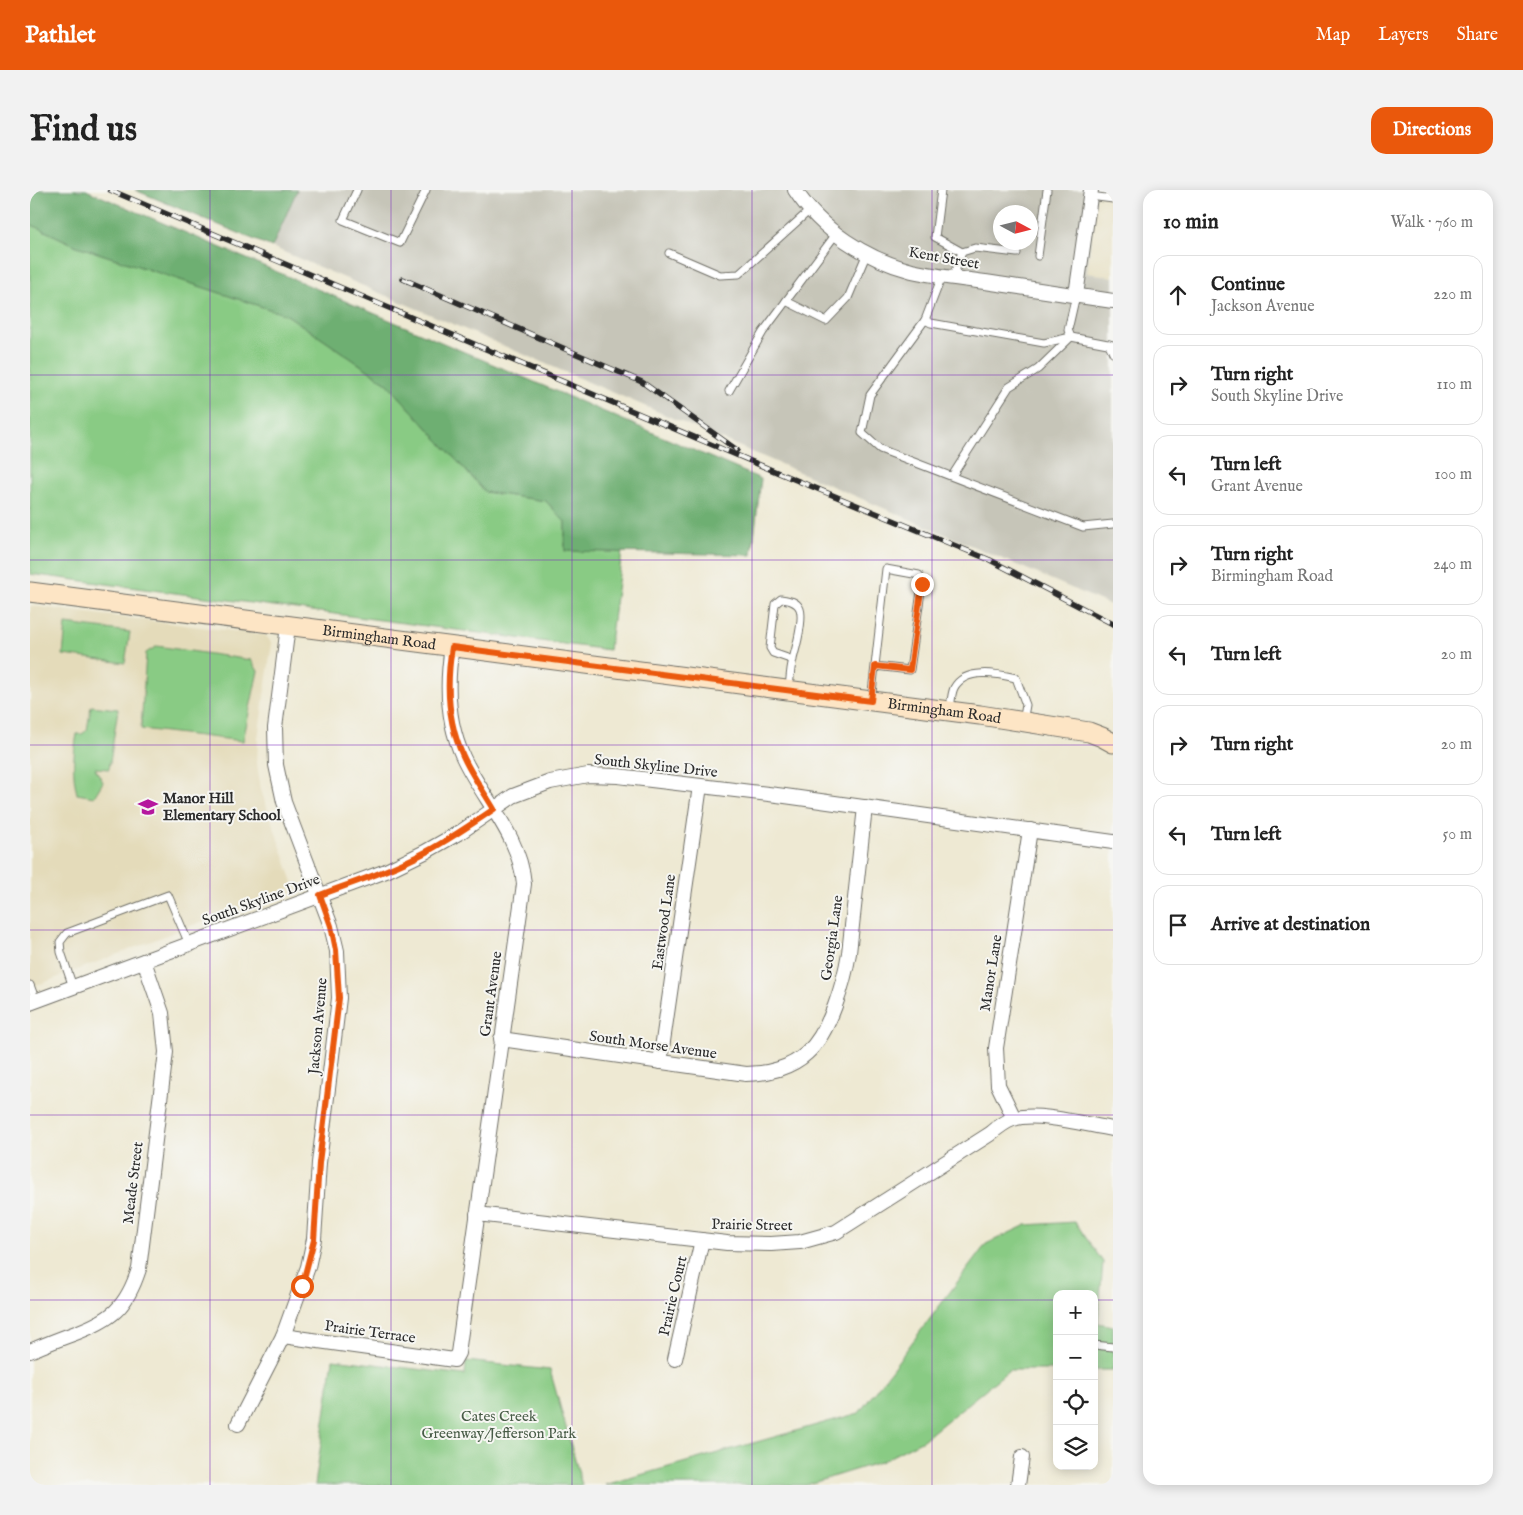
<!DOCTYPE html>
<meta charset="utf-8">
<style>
:root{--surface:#fff;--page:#f2f2f2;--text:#222;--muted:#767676;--line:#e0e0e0;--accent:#ea580c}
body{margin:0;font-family:"IM FELL English",serif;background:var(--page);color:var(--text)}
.controls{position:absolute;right:15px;bottom:15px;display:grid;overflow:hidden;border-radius:10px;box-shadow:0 2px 12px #0003}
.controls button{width:45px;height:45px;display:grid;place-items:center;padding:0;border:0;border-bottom:1px solid var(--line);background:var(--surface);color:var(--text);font:25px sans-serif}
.compass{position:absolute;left:963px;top:15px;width:45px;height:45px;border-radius:50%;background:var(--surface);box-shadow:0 2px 12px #0003;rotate:97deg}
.stop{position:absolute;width:15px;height:15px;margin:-11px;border:4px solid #ea580c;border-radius:50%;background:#fff}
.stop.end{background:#ea580c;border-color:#fff;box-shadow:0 1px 5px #0008}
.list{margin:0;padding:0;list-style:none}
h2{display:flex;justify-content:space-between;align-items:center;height:65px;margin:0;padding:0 20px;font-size:21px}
h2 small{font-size:16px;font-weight:400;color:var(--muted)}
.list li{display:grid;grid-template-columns:32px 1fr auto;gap:15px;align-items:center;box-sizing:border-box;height:80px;margin:0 10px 10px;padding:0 10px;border:1px solid var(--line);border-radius:15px}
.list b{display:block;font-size:19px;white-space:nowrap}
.list p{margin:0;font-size:16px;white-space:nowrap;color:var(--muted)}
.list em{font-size:16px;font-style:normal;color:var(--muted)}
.icon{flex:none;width:28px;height:28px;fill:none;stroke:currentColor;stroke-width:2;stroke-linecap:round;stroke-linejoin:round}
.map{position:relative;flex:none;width:1083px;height:1295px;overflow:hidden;border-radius:15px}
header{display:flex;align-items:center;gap:30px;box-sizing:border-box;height:70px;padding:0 25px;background:var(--accent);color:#fff}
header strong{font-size:24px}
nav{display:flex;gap:28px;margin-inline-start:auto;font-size:18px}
.intro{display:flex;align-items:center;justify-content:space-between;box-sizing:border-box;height:120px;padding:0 30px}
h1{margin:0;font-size:35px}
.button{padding:12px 22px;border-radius:15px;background:var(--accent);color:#fff;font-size:18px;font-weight:700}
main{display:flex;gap:30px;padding:0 30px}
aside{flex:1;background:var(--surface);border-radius:15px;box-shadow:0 2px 12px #0003}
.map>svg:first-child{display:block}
</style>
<header>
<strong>Pathlet</strong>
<nav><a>Map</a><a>Layers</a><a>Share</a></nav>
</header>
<div class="intro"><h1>Find us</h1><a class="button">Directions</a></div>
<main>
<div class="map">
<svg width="1083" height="1295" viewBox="0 0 1083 1295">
<rect width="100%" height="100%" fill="#f6f6f2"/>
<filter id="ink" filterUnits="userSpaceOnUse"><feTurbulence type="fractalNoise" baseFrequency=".02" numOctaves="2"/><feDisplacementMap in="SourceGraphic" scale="10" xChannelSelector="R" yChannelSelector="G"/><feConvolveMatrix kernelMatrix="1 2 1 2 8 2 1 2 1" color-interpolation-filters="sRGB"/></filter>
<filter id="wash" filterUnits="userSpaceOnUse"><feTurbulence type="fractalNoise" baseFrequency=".0096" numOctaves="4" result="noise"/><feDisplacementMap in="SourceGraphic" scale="20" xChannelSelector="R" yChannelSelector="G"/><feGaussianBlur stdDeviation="1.12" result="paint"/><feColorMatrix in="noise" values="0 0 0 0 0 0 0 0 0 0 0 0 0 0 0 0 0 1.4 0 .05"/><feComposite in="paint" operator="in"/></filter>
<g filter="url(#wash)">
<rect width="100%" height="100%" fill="#eee9d3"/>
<g fill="#e4dbba">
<polygon points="1067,0 1083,0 1083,87 1057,83"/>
<polygon points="0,416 235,445 242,453 228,548 227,574 231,600 263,692 261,697 0,798"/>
</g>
<path fill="#c6c5b8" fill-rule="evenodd" d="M 267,0 L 1067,0 L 1057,83 L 1083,87 L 1083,416 L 242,57 ZM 971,22 L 1001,22 L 1001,52 L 971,52 Z"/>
<g fill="#89cb84" stroke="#5a7b58">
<polygon points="0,34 47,56 257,125 357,193 455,302 516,311 535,332 535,361 592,362 579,460 0,384"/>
<polygon points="36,434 100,442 95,473 33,465"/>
<polygon points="127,456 221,470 228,481 213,551 111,539 116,463"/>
<path d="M 61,516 L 88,519 L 79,579 L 65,578 L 73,592 L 64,607 L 47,604 C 42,583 43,566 47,544 L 52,544 L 57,540 Z"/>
<polygon points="1045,1032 1073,1072 1068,1133 1083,1136 1083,1180 1064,1180 1064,1104 1027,1104 1027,1180 979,1180 893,1250 850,1272 776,1295 575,1295 829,1223 956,1054 996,1035"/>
<polygon points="303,1169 435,1185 436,1171 520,1180 552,1295 285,1295"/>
</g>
<g fill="#6eaf72" stroke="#4c6d4e">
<polygon points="0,0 56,0 731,289 722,365 535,361 535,332 516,311 455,302 357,193 257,125 47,56 0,34"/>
<polygon points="105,0 267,0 242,57"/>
</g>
</g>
<g filter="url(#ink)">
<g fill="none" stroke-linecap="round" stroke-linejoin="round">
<defs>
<g id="lane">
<polyline points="327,0 313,30 370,53 396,0"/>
<polyline points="911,0 905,47 932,62"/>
<polyline points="1060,6 1083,9"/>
<polyline points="639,63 690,85 709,84 780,20"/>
<polyline points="1008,66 1017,0"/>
<polyline points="912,86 895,130 901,133 1014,153 1041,147"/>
<polyline points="923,87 932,62 945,58 987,63"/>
<polyline points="1046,105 1038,140 1041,147 1083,155"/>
<polyline points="756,111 796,131 818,108 837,63"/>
<polyline points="895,130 840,205 832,243 850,259 1053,337 1083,334"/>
<polyline points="1079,154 1083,163"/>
<polyline points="699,201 733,142 806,44"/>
<polyline points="922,286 979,197 1008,179 1041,147"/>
<path d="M 759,500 C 760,490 760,479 763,469 C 766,458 774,430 770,419 C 767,411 758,410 751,409 L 745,414 L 740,458 L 743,463 L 763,470"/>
<polyline points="841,511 856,379 889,385 892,394 880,480 845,476"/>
<path d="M 920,521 C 921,514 921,504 924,498 C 935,477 968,484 986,488 L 996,515 L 993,532"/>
<polyline points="0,795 6,811"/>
<polyline points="43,797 31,762 30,752 37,743 138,705 159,754"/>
<polyline points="1064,1155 1083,1157"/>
</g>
<g id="street">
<path d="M 765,0 C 791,40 836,69 882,81 C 908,87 935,89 962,93 C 1002,99 1043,105 1083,111"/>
<polyline points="1046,105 1061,0"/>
<polyline points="0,813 356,681 395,662 432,641 483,606 520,592 558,585 588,586 755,606 1083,652"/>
<path d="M 471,849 L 716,884 C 737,884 761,878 777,863 C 800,842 814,793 819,763 L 835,617"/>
<polyline points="630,872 670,596"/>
<polyline points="984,928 968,895 966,858 1000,640"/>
<path d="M 447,1024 L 697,1053 L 741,1054 L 770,1052 L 806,1042 L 960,944 C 967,938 974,932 983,929 C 1007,921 1057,935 1083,939"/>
<path d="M 253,1146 L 424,1170 L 428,1163 L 494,694 C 490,645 453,610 433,567 C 417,532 416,494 422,457"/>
<path d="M 0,1161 C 14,1155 29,1149 43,1144 C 81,1130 96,1119 109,1079 L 136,862 L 132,823 L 114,771"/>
<polyline points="645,1169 672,1050"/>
<polyline points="208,1234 253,1146 278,1077 284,1049 289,973 309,808 307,761 301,736 254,612 246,575 245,538 258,436"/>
<polyline points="988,1295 992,1267"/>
</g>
<g id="secondary">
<path id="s1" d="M 0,402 L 950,525 L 1059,542 L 1072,547 L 1083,553"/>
</g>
</defs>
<use href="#lane" stroke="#6f6e66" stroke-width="9"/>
<use href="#street" stroke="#6f6e66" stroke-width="16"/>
<use href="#secondary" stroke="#6f6e66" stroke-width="21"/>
<use href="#lane" stroke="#fff" stroke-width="7"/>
<use href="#street" stroke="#fff" stroke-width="14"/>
<use href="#secondary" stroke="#fde5c5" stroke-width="19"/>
<defs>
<g id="rail">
<polyline points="80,0 749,283 960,370 1083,434"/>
<polyline points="373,89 612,192 707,260"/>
</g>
</defs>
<use href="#rail" stroke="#2b2b2b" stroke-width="5.5"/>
<use href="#rail" stroke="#f6f6f2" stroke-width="4" stroke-dasharray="11" stroke-linecap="butt"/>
</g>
</g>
<g fill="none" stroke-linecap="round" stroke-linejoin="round" filter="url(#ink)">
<path stroke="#ea580c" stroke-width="6" d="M 272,1096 L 284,1050 L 289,973 L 309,808 L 306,760 L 301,736 L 290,705 C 325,692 362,680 396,662 C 420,649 442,634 464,619 C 454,602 441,584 433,566 C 417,531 416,494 422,457 L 841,511 L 845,476 L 880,480 L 892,394"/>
</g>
<path fill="none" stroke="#7b2cbf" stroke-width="1" stroke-opacity="0.55" d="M 180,0 L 180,1295M 361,0 L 361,1295M 542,0 L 542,1295M 722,0 L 722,1295M 902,0 L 902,1295M 0,185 L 1083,185M 0,370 L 1083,370M 0,555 L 1083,555M 0,740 L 1083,740M 0,925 L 1083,925M 0,1110 L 1027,1110M 1064,1110 L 1083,1110"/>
<defs>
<symbol id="school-bare" viewBox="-9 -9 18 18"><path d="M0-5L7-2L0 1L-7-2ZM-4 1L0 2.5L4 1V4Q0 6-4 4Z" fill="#b5179e" stroke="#f6f6f2" stroke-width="2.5" paint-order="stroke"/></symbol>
</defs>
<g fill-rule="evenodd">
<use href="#school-bare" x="104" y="603" width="28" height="28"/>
</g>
<g text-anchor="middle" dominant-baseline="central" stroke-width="4" stroke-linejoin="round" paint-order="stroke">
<g font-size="15" fill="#2b2b2b" stroke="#f6f6f2">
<text transform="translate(914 68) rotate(10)">Kent Street</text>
<text stroke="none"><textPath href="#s1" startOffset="352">Birmingham Road</textPath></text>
<text stroke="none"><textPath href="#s1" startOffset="922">Birmingham Road</textPath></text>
<text transform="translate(626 576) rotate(6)">South Skyline Drive</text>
<text transform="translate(231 710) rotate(-20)">South Skyline Drive</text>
<text transform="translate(634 732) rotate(-82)">Eastwood Lane</text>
<text transform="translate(802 748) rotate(-82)">Georgia Lane</text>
<text transform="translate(961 783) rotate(-81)">Manor Lane</text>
<text transform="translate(461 804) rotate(-82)">Grant Avenue</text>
<text transform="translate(288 836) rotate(-85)">Jackson Avenue</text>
<text transform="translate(623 855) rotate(8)">South Morse Avenue</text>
<text transform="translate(103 993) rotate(-83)">Meade Street</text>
<text transform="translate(722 1035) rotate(1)">Prairie Street</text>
<text transform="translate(643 1106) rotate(-77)">Prairie Court</text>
<text transform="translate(340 1142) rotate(8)">Prairie Terrace</text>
</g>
<g font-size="15" font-weight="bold" fill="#2b2b2b" stroke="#f6f6f2" text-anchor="start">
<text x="133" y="608">Manor Hill<tspan x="133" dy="17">Elementary School</tspan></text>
</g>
<g font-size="15" fill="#475b46" stroke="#f6f6f2">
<text x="469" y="1226">Cates Creek<tspan x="469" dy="17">Greenway/Jefferson Park</tspan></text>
</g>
</g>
</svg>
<div class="controls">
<button>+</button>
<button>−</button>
<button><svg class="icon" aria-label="locate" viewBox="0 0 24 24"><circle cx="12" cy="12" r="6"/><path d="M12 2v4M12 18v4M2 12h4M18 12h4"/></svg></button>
<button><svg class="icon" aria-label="layers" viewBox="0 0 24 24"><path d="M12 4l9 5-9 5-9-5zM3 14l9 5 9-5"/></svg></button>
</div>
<svg class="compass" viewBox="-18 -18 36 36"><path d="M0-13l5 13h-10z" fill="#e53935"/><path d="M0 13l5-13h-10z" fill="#767676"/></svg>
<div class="stop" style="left:272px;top:1096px"></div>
<div class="stop end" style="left:892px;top:394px"></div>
</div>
<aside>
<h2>10 min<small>Walk · 760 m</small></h2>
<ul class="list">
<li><svg class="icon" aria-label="ahead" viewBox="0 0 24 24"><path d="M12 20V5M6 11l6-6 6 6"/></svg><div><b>Continue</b><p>Jackson Avenue</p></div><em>220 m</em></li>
<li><svg class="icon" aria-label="right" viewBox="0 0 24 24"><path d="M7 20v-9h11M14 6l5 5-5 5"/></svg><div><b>Turn right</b><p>South Skyline Drive</p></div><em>110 m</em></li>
<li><svg class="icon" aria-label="left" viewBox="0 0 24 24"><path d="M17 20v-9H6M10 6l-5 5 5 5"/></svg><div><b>Turn left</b><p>Grant Avenue</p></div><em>100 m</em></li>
<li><svg class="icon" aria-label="right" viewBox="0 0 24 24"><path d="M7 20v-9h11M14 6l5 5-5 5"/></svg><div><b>Turn right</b><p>Birmingham Road</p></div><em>240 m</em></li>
<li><svg class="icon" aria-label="left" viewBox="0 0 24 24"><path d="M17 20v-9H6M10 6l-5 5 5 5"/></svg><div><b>Turn left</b></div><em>20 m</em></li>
<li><svg class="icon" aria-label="right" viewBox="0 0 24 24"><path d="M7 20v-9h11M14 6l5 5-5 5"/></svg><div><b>Turn right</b></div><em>20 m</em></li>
<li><svg class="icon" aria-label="left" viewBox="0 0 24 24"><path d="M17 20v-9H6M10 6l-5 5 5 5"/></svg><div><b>Turn left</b></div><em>50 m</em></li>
<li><svg class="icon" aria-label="arrive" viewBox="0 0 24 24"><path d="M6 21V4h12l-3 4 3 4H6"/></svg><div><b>Arrive at destination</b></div></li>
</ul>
</aside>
</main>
